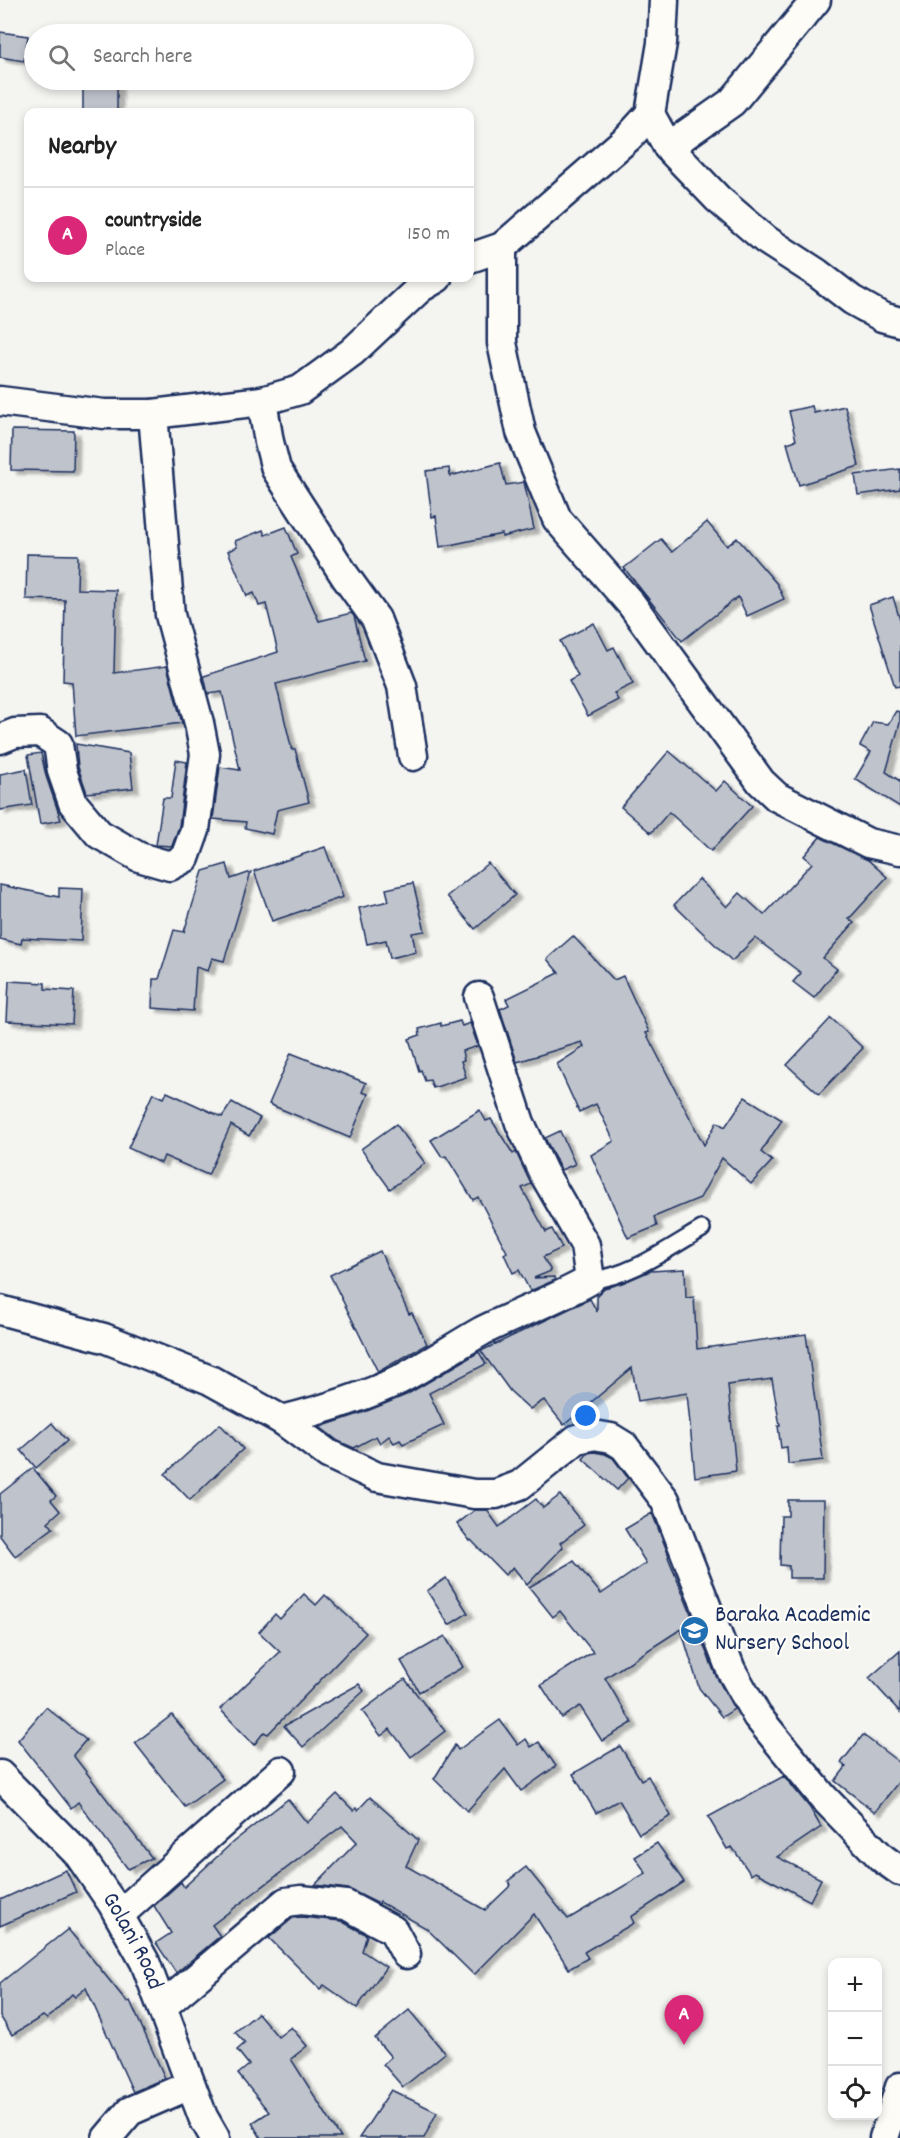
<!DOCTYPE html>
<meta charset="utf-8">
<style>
:root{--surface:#fff;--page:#f2f2f2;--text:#222;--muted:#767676;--line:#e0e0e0;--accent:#db2777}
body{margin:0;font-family:Dekko,sans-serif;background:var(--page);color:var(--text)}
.controls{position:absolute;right:18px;bottom:18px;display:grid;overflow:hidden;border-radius:12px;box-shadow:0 3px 9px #0003}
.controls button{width:54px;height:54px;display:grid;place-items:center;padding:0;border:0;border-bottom:2px solid var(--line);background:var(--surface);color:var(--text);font:30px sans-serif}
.you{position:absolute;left:586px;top:1416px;width:21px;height:21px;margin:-15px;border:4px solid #fff;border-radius:50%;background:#1a73e8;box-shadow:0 0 0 9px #1a73e833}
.badge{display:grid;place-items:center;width:39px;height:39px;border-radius:50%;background:var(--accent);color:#fff;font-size:20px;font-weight:700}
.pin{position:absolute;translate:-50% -50px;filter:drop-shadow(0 2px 3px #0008)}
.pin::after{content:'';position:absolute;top:32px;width:21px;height:18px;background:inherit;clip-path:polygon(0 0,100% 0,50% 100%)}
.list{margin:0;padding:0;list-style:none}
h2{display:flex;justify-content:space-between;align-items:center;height:78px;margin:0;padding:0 24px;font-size:26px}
h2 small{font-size:20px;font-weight:400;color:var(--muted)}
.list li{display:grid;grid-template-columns:39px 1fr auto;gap:18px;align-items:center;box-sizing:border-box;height:96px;padding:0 24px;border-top:2px solid var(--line)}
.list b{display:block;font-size:22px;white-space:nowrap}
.list p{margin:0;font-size:20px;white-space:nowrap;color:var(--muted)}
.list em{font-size:20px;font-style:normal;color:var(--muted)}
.icon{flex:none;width:33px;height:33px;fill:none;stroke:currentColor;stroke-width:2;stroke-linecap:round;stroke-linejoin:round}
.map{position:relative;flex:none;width:900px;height:2138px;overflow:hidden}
.search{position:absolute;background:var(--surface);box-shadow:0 3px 9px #0003;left:24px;top:24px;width:450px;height:66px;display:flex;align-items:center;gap:15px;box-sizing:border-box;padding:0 21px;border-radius:33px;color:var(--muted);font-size:22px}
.panel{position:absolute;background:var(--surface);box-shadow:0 3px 9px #0003;left:24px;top:108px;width:450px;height:174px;border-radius:12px}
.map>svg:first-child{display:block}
</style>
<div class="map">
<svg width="900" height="2138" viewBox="0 0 900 2138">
<defs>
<filter id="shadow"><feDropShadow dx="6" dy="4" stdDeviation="1.5" flood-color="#0004"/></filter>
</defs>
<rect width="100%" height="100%" fill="#f4f4f1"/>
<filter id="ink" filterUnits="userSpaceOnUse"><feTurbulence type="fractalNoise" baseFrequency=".0167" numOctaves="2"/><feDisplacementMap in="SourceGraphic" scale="12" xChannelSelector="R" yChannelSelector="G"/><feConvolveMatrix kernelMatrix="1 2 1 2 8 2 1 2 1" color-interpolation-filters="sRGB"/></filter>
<g filter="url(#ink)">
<g fill="#bfc3cc" stroke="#1b2f5e" stroke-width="1.5" filter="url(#shadow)">
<polygon points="0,32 28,36 24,61 0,57"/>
<rect x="83" y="80" width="34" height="32"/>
<polygon points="812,406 814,413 845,406 859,466 799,485 787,443 796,440 789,411"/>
<polygon points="12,430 74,431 73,471 11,470"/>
<polygon points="500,463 506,485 524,482 534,529 502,537 502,534 440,547 436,516 432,517 426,471 449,468 450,476"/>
<polygon points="900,469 900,489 858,495 855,475"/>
<polygon points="707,522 727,546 737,538 777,584 784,599 747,616 738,597 682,641 624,568 661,539 672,552"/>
<polygon points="286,527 297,554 291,557 319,621 351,613 354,616 365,661 276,684 292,750 295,749 309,802 277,810 272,834 245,828 246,822 213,819 220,767 240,770 222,692 208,694 204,676 278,652 266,604 259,606 254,593 247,596 228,551 237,547 235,541 263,530 265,535"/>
<polygon points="27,554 78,555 77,589 116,590 114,673 167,666 182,723 76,736 72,682 63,681 65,600 26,599"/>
<polygon points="893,597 900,620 900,686 895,687 869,605"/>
<polygon points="594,623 608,650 614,647 633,684 614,693 618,700 588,716 569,681 578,676 560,641"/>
<polygon points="896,711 900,712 900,723 886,772 900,781 900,807 855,779 871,752 860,746 873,722 888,724"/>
<polygon points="76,744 129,753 133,788 87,793 78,767"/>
<polygon points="669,751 716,791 725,781 752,806 711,851 669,812 651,833 621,807"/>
<polygon points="41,753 46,776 61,820 40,824 28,755"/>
<polygon points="176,760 187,762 179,826 172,846 156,845 163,798 171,798"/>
<polygon points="26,769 32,805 0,810 0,774"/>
<polygon points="820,837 868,860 887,877 849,919 854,923 823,958 837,969 814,998 793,982 801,973 755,938 732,961 674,905 699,879 727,907 740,893 764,915 812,863 804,856"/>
<polygon points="325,847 343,897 272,921 254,871"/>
<polygon points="488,863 515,895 475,929 447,896"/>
<polygon points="227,864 231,879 251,872 224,961 212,958 208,971 196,967 193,1011 152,1008 153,979 159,979 174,930 184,932 203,871"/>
<polygon points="413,883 425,931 412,933 416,952 390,958 386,940 367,944 359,908 389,901 386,889"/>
<polygon points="0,885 59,897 59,888 83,889 81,941 22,938 21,944 0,939"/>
<polygon points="573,936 614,980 623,976 649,1032 646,1033 704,1145 717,1122 725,1127 745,1097 782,1120 761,1152 772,1161 751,1184 722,1158 700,1198 654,1217 657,1226 628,1238 591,1155 614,1141 596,1104 579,1112 557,1064 584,1047 582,1042 517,1062 500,1009 509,1005 506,999 559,973 547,959"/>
<polygon points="9,981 45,983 45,989 74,991 72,1024 7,1021"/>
<polygon points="831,1018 863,1048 819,1094 787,1065"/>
<polygon points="460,1021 462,1026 470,1023 478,1046 462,1051 464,1060 461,1061 466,1077 433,1088 430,1080 425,1081 421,1070 419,1071 409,1039 420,1035 419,1029 441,1023 441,1026"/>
<polygon points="291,1053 366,1083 362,1092 368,1094 350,1138 269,1104"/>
<polygon points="167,1092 222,1117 232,1102 260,1118 249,1136 231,1125 208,1175 164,1156 161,1163 128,1148 153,1093 164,1098"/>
<polygon points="480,1110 486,1121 491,1119 513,1154 516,1152 531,1184 522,1188 546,1232 552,1229 562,1248 543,1257 551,1271 534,1278 554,1277 555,1280 530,1291 519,1270 513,1273 504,1254 507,1252 478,1197 473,1200 446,1156 442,1157 431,1140"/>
<polygon points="396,1124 425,1163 390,1189 361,1149"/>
<polygon points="560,1131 575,1164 561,1170 545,1138"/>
<polygon points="380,1251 409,1314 412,1313 427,1344 378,1372 330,1275"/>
<polygon points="685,1269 686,1298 694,1297 697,1349 806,1334 823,1460 788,1464 787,1447 781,1448 778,1426 780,1426 772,1379 728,1385 736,1471 695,1477 687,1393 638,1401 632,1368 564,1425 544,1400 530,1409 510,1391 481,1351 590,1299 597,1312 597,1295 604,1288 622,1283 650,1271"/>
<polygon points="479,1352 486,1364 429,1393 444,1425 403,1444 400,1440 394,1443 389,1436 380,1443 376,1436 354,1448 338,1441 320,1427 362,1413 406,1395"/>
<polygon points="52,1423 67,1441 36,1468 21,1450"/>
<polygon points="220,1424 243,1449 190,1500 165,1474"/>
<polygon points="594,1452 605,1454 613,1458 628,1478 617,1490 583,1459 588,1453"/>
<polygon points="33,1468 56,1496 51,1500 60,1511 48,1522 53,1528 15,1556 0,1536 0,1494"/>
<polygon points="560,1495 584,1525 560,1543 563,1547 527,1585 513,1567 505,1575 471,1540 470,1541 457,1524 475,1510 487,1510 499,1527 536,1499 543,1508"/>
<polygon points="788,1500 824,1500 823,1578 789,1578 789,1566 780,1565 781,1516 788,1516"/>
<polygon points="652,1513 669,1556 668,1557 716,1676 734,1709 722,1717 699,1688 681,1629 605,1678 632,1723 602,1741 580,1706 562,1718 541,1685 593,1652 560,1611 553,1617 529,1587 574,1561 601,1594 646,1563 625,1529"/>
<polygon points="446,1578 468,1613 449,1625 427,1591"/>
<polygon points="304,1594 316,1605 325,1595 366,1633 268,1734 264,1732 254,1745 220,1709 280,1652 259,1632 275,1614 280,1619"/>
<polygon points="445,1636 463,1667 419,1692 401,1661"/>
<polygon points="900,1651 900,1712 869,1678"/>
<polygon points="405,1679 445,1731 411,1757 390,1729 381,1736 362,1711"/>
<polygon points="359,1684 364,1691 303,1747 284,1726"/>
<polygon points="46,1707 86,1740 73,1755 152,1858 128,1869 78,1802 71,1808 18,1740"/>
<polygon points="172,1715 223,1779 185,1807 135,1743"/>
<polygon points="500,1720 518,1745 526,1739 531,1747 539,1742 556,1766 521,1791 505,1769 467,1811 434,1779 455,1745 458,1750"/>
<polygon points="863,1735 900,1763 900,1780 875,1812 835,1781 846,1767 841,1763"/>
<polygon points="620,1746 641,1780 648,1776 671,1816 639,1834 619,1800 596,1813 573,1774"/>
<polygon points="784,1776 810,1808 821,1827 777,1857 821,1879 810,1901 755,1872 751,1875 732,1847 727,1849 708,1817"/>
<polygon points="337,1794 354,1811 356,1808 358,1810 370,1797 418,1840 406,1866 485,1910 511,1885 508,1881 526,1867 568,1919 646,1873 635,1857 657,1843 684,1882 631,1917 634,1923 584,1952 588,1958 569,1969 534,1914 474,1975 426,1928 380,1902 379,1904 348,1889 315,1885 357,1842 342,1826 212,1925 220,1936 176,1973 156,1943 171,1933 154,1906 181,1882 184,1887 233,1842 288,1799 307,1823"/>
<polygon points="66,1870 76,1892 0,1926 0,1900"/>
<polygon points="301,1917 341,1921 367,1935 362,1951 386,1967 357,2008 324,1985 320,1989 269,1938 293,1918"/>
<polygon points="68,1929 127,2002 130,2001 165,2078 133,2092 86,1988 75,1997 72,1994 47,2019 43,2016 12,2035 0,2016 0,1983"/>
<polygon points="409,2010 445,2053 403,2087 383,2064 391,2057 375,2038"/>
<polygon points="258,2013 278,2037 291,2027 307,2046 291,2059 341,2138 261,2138 252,2123 269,2112 238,2074 249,2065 237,2050 245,2043 235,2032"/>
<polygon points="391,2090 437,2112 424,2138 359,2138"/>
</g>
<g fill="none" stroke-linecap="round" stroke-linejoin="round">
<defs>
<path id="lane" d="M 590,1280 C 628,1278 669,1248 702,1229"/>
<g id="street">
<polyline points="650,114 668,147 718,199 766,240 817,273 852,300 882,317 900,322"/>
<polyline points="668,147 732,102 816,0"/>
<polyline points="502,247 502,343 521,432 557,519 632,605 761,782 777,797 868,843 900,850"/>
<polyline points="470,258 502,247 629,137 650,114 662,43 664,0"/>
<polyline points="0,401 104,414 153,414 262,401 300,390 352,352 420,288 437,278"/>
<polyline points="262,401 269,442 276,469 345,576 376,619 402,686 413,756"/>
<polyline points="0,739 15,733 40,732 58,744 62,771 73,803 99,834 139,857 170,866 185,858 195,830 205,754 199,723 170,615 153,414"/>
<polyline points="0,1310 104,1338 210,1380 282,1420 328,1454 377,1477 474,1494 496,1494 520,1485 577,1439 594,1435 611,1438 624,1446 665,1500 731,1670 757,1716 823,1797 882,1858 900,1871"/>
<path d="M 282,1420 C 322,1410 362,1398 399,1380 C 427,1365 454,1347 482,1331 C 518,1313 555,1300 590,1280 L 585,1245 L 543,1172 L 520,1123 L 479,997"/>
<path id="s1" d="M 0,1775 L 79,1855 L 112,1903 L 145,1962 L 203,2117 L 215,2138"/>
<polyline points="119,1915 281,1771"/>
<polyline points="162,2007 286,1902 301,1900 346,1905 393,1930 406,1954"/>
<polyline points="107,2138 130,2111 190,2085"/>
<polyline points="884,2138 900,2087"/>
</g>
</defs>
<use href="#lane" stroke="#1b2f5e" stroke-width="20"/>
<use href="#street" stroke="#1b2f5e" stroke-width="33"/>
<use href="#lane" stroke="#fdfcf7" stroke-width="15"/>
<use href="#street" stroke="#fdfcf7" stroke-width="28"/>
</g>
</g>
<defs>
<symbol id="school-disc" viewBox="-11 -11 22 22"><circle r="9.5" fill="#1f6fb2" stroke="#fdfcf7"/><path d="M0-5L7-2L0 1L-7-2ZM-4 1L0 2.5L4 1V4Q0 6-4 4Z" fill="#fff"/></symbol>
</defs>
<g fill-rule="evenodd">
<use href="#school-disc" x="678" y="1614" width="33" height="33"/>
</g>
<g text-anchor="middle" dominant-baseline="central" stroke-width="4.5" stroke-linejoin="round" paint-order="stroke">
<g font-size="24" fill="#1b2f5e" stroke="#fdfcf7" text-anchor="start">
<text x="715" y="1616">Baraka Academic<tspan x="715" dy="28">Nursery School</tspan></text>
</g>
<g font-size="24" fill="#1b2f5e" stroke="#fdfcf7">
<text stroke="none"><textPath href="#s1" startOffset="214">Golani Road</textPath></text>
</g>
</g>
</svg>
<div class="controls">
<button>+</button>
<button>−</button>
<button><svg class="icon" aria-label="locate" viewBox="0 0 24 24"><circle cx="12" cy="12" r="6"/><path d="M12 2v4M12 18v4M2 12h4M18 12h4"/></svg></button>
</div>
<div class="you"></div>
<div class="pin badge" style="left:684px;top:2045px">A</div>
<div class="search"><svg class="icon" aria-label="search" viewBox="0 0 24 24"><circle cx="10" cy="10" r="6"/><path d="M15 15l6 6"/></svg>Search here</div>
<section class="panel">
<h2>Nearby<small></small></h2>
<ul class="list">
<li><span class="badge">A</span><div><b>countryside</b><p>Place</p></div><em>150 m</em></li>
</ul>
</section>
</div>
